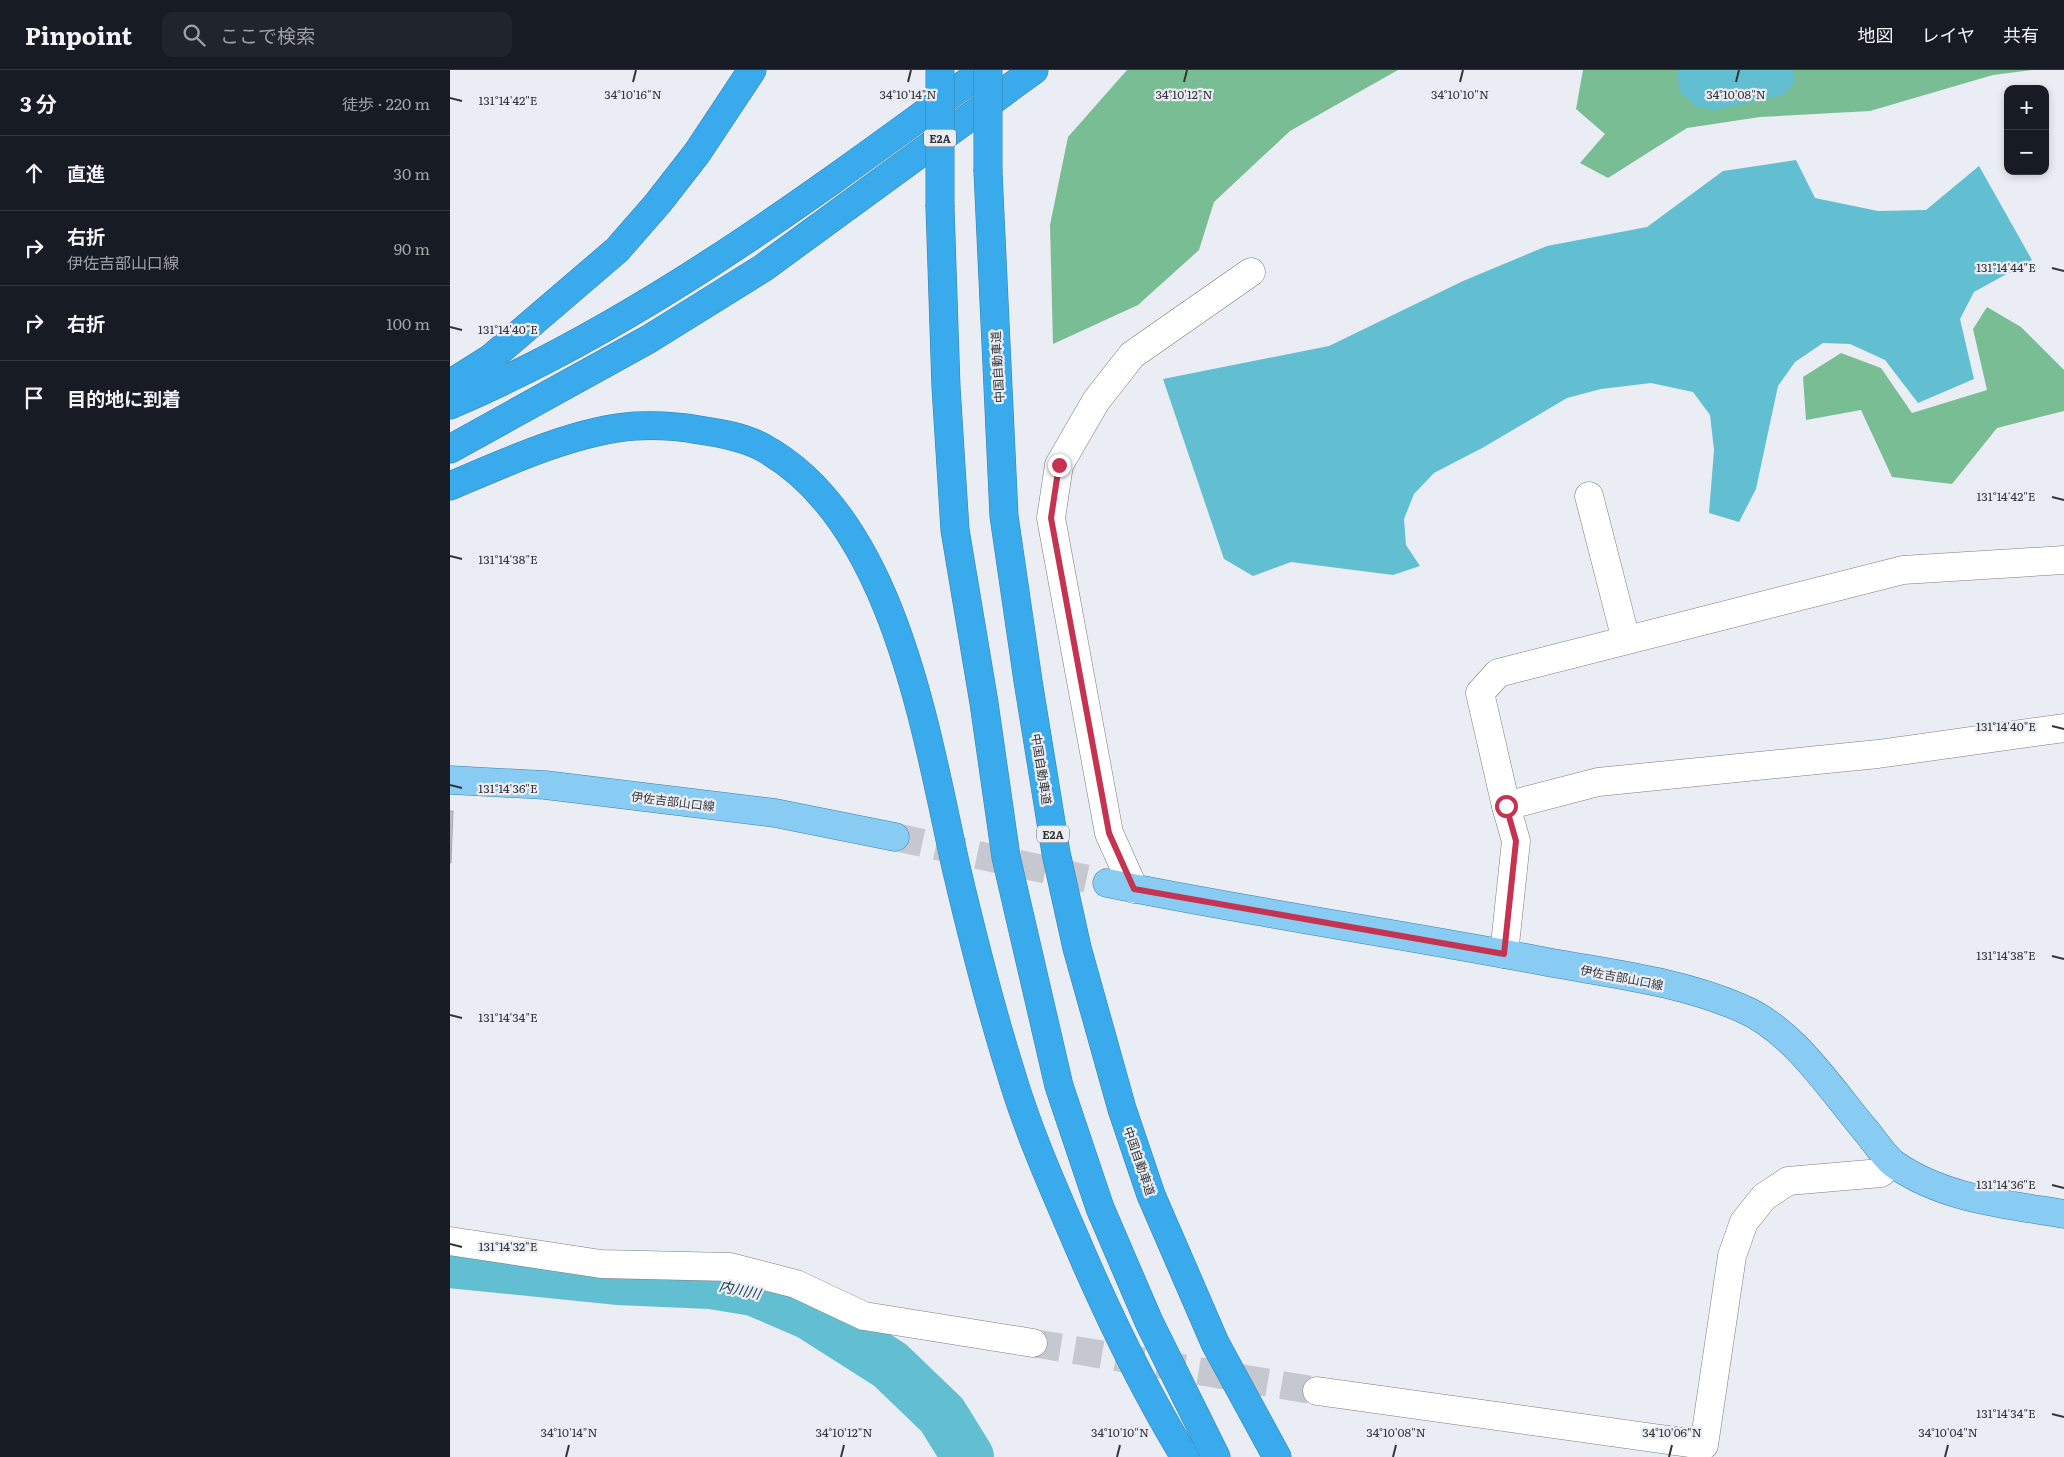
<!DOCTYPE html>
<html lang="ja">
<meta charset="utf-8">
<style>
:root{--surface:#171b24;--page:#20242c;--text:#f1f3f6;--muted:#9ea1a6;--line:#363941}
body{margin:0;font-family:Literata,"Noto Sans JP",serif;background:var(--page);color:var(--text)}
.controls{position:absolute;right:15px;top:15px;display:grid;overflow:hidden;border-radius:10px;box-shadow:0 2px 8px #0003}
.controls button{width:45px;height:45px;display:grid;place-items:center;padding:0;border:0;border-bottom:1px solid var(--line);background:var(--surface);color:var(--text);font:25px sans-serif}
.stop{position:absolute;width:15px;height:15px;margin:-11px;border:4px solid #c43450;border-radius:50%;background:#fff}
.stop.end{background:#c43450;border-color:#fff;box-shadow:0 1px 5px #0008}
.list{margin:0;padding:0;list-style:none}
h2{display:flex;justify-content:space-between;align-items:center;height:65px;margin:0;padding:0 20px;font-size:21px}
h2 small{font-size:16px;font-weight:400;color:var(--muted)}
.list li{display:grid;grid-template-columns:32px 1fr auto;gap:15px;align-items:center;box-sizing:border-box;height:75px;padding:0 20px;border-top:1px solid var(--line)}
.list b{display:block;font-size:19px;white-space:nowrap}
.list p{margin:0;font-size:16px;white-space:nowrap;color:var(--muted)}
.list em{font-size:16px;font-style:normal;color:var(--muted)}
.icon{flex:none;width:28px;height:28px;fill:none;stroke:currentColor;stroke-width:2;stroke-linecap:round;stroke-linejoin:round}
.map{position:relative;flex:none;width:1614px;height:1387px;overflow:hidden}
header{display:flex;align-items:center;gap:30px;box-sizing:border-box;height:70px;padding:0 25px;background:var(--surface);border-bottom:1px solid var(--line)}
header strong{font-size:24px}
nav{display:flex;gap:28px;margin-inline-start:auto;font-size:18px}
.search{width:350px;height:45px;background:var(--page);display:flex;align-items:center;gap:12px;box-sizing:border-box;padding:0 18px;border-radius:10px;color:var(--muted);font-size:19px}
main{display:flex}
aside{flex:1;background:var(--surface)}
.map>svg:first-child{display:block}
</style>
<header>
<strong>Pinpoint</strong>
<div class="search"><svg class="icon" aria-label="search" viewBox="0 0 24 24"><circle cx="10" cy="10" r="6"/><path d="M15 15l6 6"/></svg>ここで検索</div>
<nav><a>地図</a><a>レイヤ</a><a>共有</a></nav>
</header>
<main>
<aside>
<h2>3 分<small>徒歩 · 220 m</small></h2>
<ul class="list">
<li><svg class="icon" aria-label="ahead" viewBox="0 0 24 24"><path d="M12 20V5M6 11l6-6 6 6"/></svg><div><b>直進</b></div><em>30 m</em></li>
<li><svg class="icon" aria-label="right" viewBox="0 0 24 24"><path d="M7 20v-9h11M14 6l5 5-5 5"/></svg><div><b>右折</b><p>伊佐吉部山口線</p></div><em>90 m</em></li>
<li><svg class="icon" aria-label="right" viewBox="0 0 24 24"><path d="M7 20v-9h11M14 6l5 5-5 5"/></svg><div><b>右折</b></div><em>100 m</em></li>
<li><svg class="icon" aria-label="arrive" viewBox="0 0 24 24"><path d="M6 21V4h12l-3 4 3 4H6"/></svg><div><b>目的地に到着</b></div></li>
</ul>
</aside>
<div class="map">
<svg width="1614" height="1387" viewBox="0 0 1614 1387">
<rect width="100%" height="100%" fill="#ebedf5"/>
<g fill="#79bd94">
<polygon points="677,0 948,0 840,61 764,132 749,180 688,235 603,274 600,155 618,67"/>
<polygon points="1133,0 1582,0 1543,5 1420,41 1310,47 1237,58 1158,108 1130,93 1155,64 1126,39"/>
<polygon points="1537,237 1571,257 1614,300 1614,341 1547,358 1502,414 1442,407 1411,340 1356,350 1353,307 1391,283 1431,298 1462,343 1537,320 1523,259"/>
</g>
<g fill="#62bfd2">
<polygon points="1227,0 1344,0 1343,14 1333,25 1265,40 1246,36 1230,22"/>
<polygon points="1346,90 1365,128 1428,141 1476,140 1529,96 1582,190 1524,222 1510,249 1524,309 1468,333 1435,290 1400,274 1373,273 1345,292 1328,316 1306,419 1289,452 1259,443 1264,380 1260,345 1243,322 1201,313 1151,319 1117,328 1034,377 984,403 964,424 954,449 956,475 970,496 943,505 841,492 803,506 774,489 713,309 879,276 1013,211 1097,176 1197,157 1273,101"/>
</g>
<g fill="none" stroke-linecap="round" stroke-linejoin="round">
<polyline stroke="#62bfd2" stroke-width="52" points="0,1192 167,1209 261,1213 304,1220 360,1244 440,1295 492,1345 518,1387"/>
</g>
<polygon fill="#c1c2ca" stroke="#a7a8af" points="0,741 3,741 1,793 0,793"/>
<g fill="none" stroke-linecap="round" stroke-linejoin="round">
<polyline stroke="#c6c8cf" stroke-width="28" stroke-dasharray="28 14" stroke-linecap="butt" points="583,1273 867,1321"/>
<polyline stroke="#c6c8cf" stroke-width="28" stroke-dasharray="28 14" stroke-linecap="butt" points="445,767 657,813"/>
<defs>
<g id="minor">
<polyline points="1139,426 1176,570"/>
<polyline points="1056,736 1148,712 1428,684 1614,658"/>
<polyline points="684,819 659,763 601,448 609,395 646,331 682,285 801,202"/>
<polyline points="1054,884 1066,771 1056,736 1030,623 1048,603 1453,500 1614,490"/>
<polyline points="0,1171 151,1194 280,1197 346,1214 414,1246 583,1273"/>
<polyline points="867,1321 1254,1375 1282,1186 1294,1152 1314,1127 1338,1111 1431,1103 1442,1093"/>
</g>
<g id="major">
<polyline points="0,710 95,715 325,743 445,767"/>
<path d="M 657,813 C 800,842 944,863 1087,890 C 1154,903 1227,910 1291,938 C 1344,960 1381,1020 1417,1062 C 1425,1072 1434,1086 1444,1094 C 1494,1129 1555,1134 1614,1144"/>
</g>
<g id="highway">
<polyline points="538,102 554,446 578,611 606,783 627,878 672,1039 701,1125 765,1273 827,1387"/>
<polyline points="490,137 496,317 505,460 534,633 556,787 609,1016 650,1138 699,1252 766,1387"/>
<polyline points="0,314 41,288 167,180 208,133 247,83 302,0"/>
<path d="M 0,335 C 194,252 364,124 534,0"/>
<polyline points="0,379 199,269 313,198 584,0"/>
<path d="M 0,416 C 54,393 126,360 185,356 C 206,355 228,356 249,360 C 270,363 293,367 312,377 C 444,448 476,663 506,797 C 522,865 539,933 560,1000 C 576,1055 599,1108 622,1161 C 655,1239 691,1315 735,1387"/>
</g>
</defs>
<use href="#minor" stroke="#7b7c83" stroke-width="29"/>
<use href="#major" stroke="#3781ac" stroke-width="29"/>
<use href="#highway" stroke="#3781ac" stroke-width="29"/>
<use href="#minor" stroke="#fff" stroke-width="28"/>
<use href="#major" stroke="#88ccf3" stroke-width="28"/>
<use href="#highway" stroke="#39aaeb" stroke-width="28"/>
<defs>
<g id="highway-bridge">
<polyline points="538,0 538,102"/>
<polyline points="490,137 490,0"/>
</g>
</defs>
<use href="#highway-bridge" stroke="#3781ac" stroke-width="29" stroke-linecap="butt"/>
<use href="#highway-bridge" stroke="#39aaeb" stroke-width="28"/>
</g>
<g fill="none" stroke-linecap="round" stroke-linejoin="round">
<polyline stroke="#c43450" stroke-width="6" points="609,395 601,448 659,763 684,819 1054,884 1066,771 1056,736"/>
</g>
<path fill="none" stroke="#343538" stroke-width="2" d="M 183,12 L 186,0M 458,12 L 461,0M 734,12 L 737,0M 1010,12 L 1013,0M 1286,12 L 1289,0M 0,28 L 12,31M 1602,198 L 1614,201M 0,257 L 12,260M 1602,427 L 1614,430M 0,486 L 12,489M 1602,656 L 1614,659M 0,715 L 12,718M 1602,886 L 1614,889M 0,945 L 12,948M 1602,1115 L 1614,1118M 0,1174 L 12,1177M 1602,1344 L 1614,1347M 116,1387 L 119,1375M 391,1387 L 394,1375M 667,1387 L 670,1375M 943,1387 L 946,1375M 1219,1387 L 1222,1375M 1495,1387 L 1498,1375"/>
<g text-anchor="middle" dominant-baseline="central" stroke-width="4.5" stroke-linejoin="round" paint-order="stroke">
<g fill="#ebedf5" stroke="#6b6c71" stroke-width="1">
<rect x="474" y="59.5" width="32" height="17" rx="4"/>
<rect x="587" y="755.5" width="32" height="17" rx="4"/>
</g>
<g font-size="11" font-weight="bold" fill="#343538">
<text x="490" y="68">E2A</text>
<text x="603" y="764">E2A</text>
</g>
<g font-size="12" fill="#343538" stroke="#ebedf5">
<text transform="translate(547 297) rotate(-93)">中国自動車道</text>
<text transform="translate(592 699) rotate(81)">中国自動車道</text>
<text transform="translate(223 731) rotate(7)">伊佐吉部山口線</text>
<text transform="translate(1172 907) rotate(11)">伊佐吉部山口線</text>
<text transform="translate(690 1091) rotate(71)">中国自動車道</text>
</g>
<g font-size="14" font-style="italic" fill="#16414a" stroke="#ebedf5">
<text transform="translate(290 1219) rotate(12)">内川川</text>
</g>
</g>
<g font-size="12" text-anchor="middle" fill="#343538" stroke="#ebedf5" stroke-width="4.5" stroke-linejoin="round" paint-order="stroke">
<text x="183" y="29">34°10'16"N</text>
<text x="458" y="29">34°10'14"N</text>
<text x="734" y="29">34°10'12"N</text>
<text x="1010" y="29">34°10'10"N</text>
<text x="1286" y="29">34°10'08"N</text>
<text x="58" y="35">131°14'42"E</text>
<text x="1556" y="202">131°14'44"E</text>
<text x="58" y="264">131°14'40"E</text>
<text x="1556" y="431">131°14'42"E</text>
<text x="58" y="494">131°14'38"E</text>
<text x="1556" y="661">131°14'40"E</text>
<text x="58" y="723">131°14'36"E</text>
<text x="1556" y="890">131°14'38"E</text>
<text x="58" y="952">131°14'34"E</text>
<text x="1556" y="1119">131°14'36"E</text>
<text x="58" y="1181">131°14'32"E</text>
<text x="1556" y="1348">131°14'34"E</text>
<text x="119" y="1367">34°10'14"N</text>
<text x="394" y="1367">34°10'12"N</text>
<text x="670" y="1367">34°10'10"N</text>
<text x="946" y="1367">34°10'08"N</text>
<text x="1222" y="1367">34°10'06"N</text>
<text x="1498" y="1367">34°10'04"N</text>
</g>
</svg>
<div class="controls">
<button>+</button>
<button>−</button>
</div>
<div class="stop" style="left:1056px;top:736px"></div>
<div class="stop end" style="left:609px;top:395px"></div>
</div>
</main>
